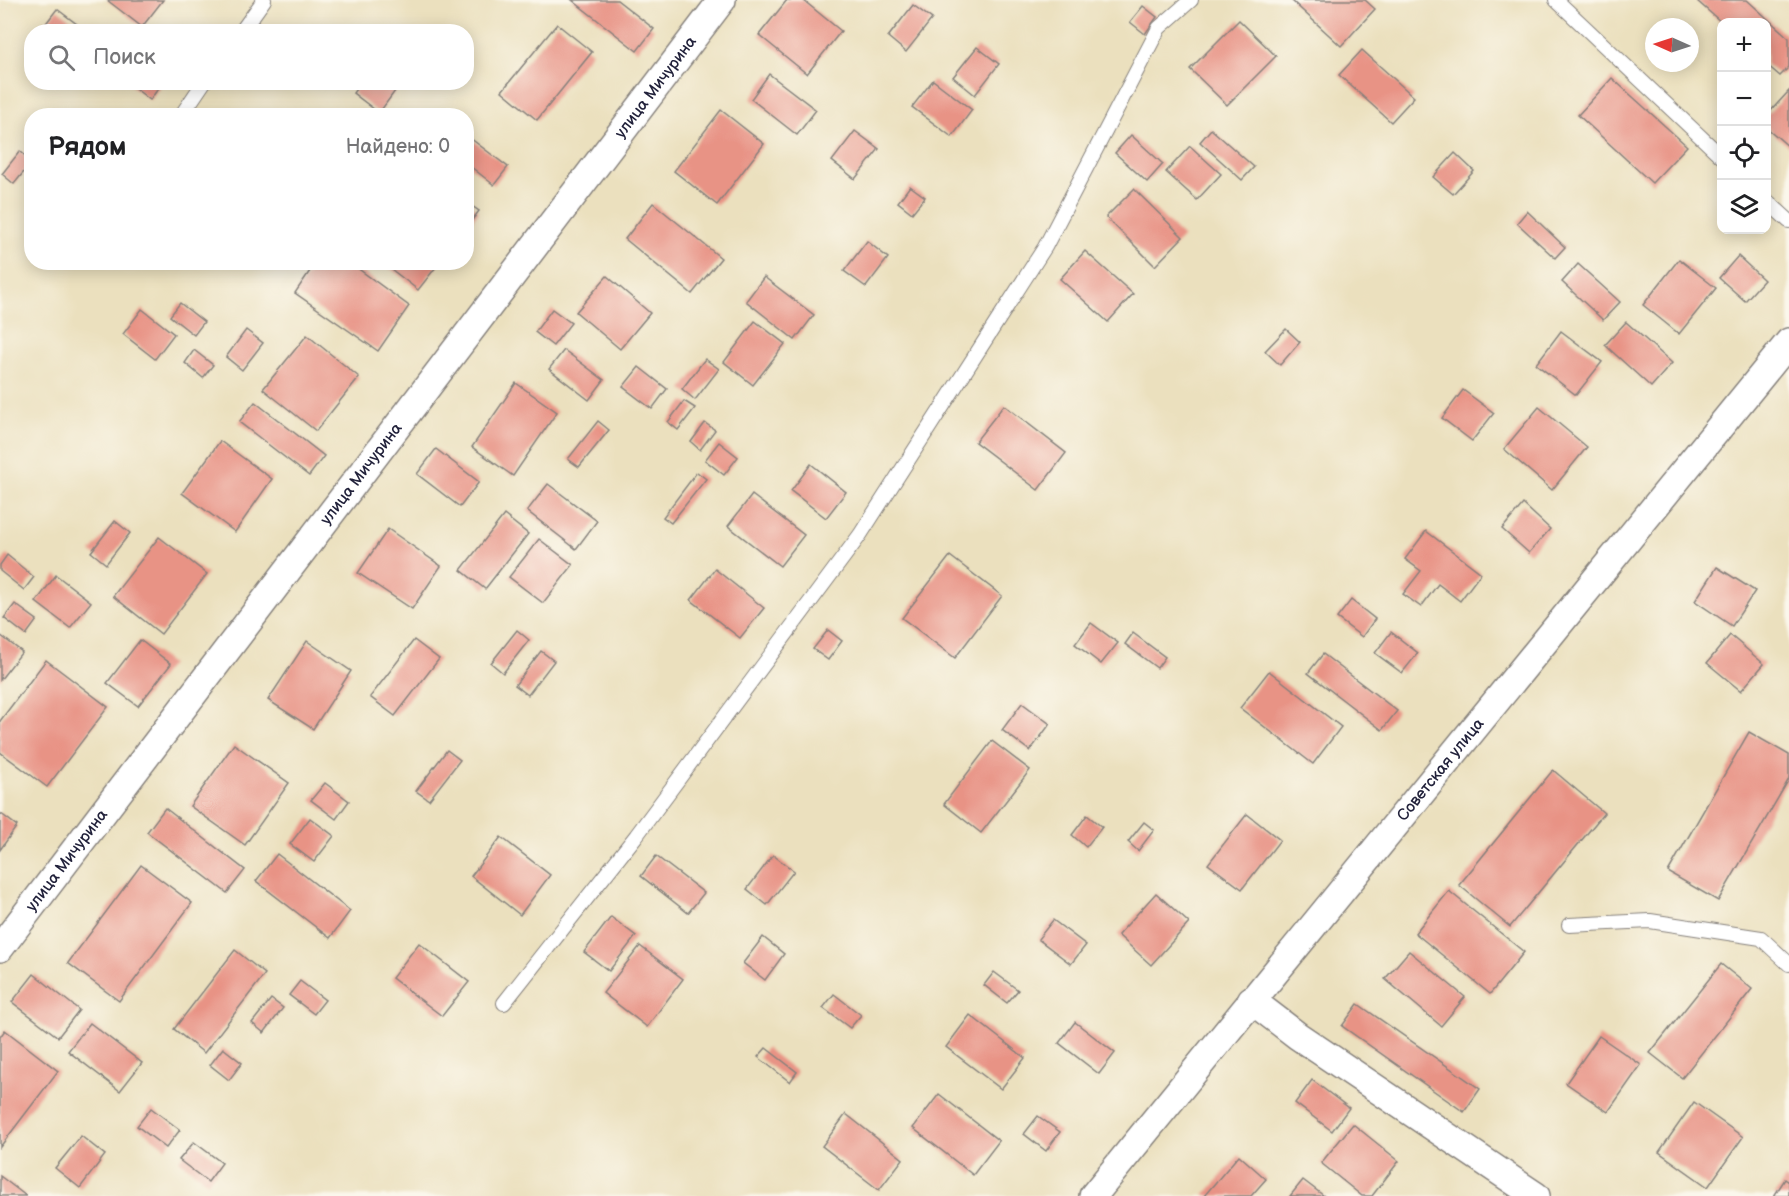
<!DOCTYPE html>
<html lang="ru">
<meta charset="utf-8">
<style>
:root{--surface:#fff;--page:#f6f6f6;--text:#202124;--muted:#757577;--line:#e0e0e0}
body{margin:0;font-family:"Balsamiq Sans",sans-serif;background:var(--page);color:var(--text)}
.controls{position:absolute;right:18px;top:18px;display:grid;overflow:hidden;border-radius:12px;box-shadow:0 3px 15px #0003}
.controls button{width:54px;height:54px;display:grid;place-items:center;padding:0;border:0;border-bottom:2px solid var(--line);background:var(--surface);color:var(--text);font:30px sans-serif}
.compass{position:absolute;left:1645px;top:18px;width:54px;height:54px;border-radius:50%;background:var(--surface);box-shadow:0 3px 15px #0003;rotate:273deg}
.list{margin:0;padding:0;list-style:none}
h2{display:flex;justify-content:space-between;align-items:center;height:78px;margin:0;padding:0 24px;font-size:26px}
h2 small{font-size:20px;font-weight:400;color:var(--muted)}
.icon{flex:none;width:33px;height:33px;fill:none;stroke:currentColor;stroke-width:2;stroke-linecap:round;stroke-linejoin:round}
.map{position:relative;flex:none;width:1789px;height:1196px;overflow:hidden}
.search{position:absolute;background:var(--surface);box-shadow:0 3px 15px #0003;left:24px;top:24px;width:450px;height:66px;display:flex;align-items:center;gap:15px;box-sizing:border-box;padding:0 21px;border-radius:24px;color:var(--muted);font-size:22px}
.panel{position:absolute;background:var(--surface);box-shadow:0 3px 15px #0003;left:24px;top:108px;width:450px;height:162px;border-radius:24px}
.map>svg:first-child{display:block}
</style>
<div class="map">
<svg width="1789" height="1196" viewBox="0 0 1789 1196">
<rect width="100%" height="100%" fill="#fbf7ec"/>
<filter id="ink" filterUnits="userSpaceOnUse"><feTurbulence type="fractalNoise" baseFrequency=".0167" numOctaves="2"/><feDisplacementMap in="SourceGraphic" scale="12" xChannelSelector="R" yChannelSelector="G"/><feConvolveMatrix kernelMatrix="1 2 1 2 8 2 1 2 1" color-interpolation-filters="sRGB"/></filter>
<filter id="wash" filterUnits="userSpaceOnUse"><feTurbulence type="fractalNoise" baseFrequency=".008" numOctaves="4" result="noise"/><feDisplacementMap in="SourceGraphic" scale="24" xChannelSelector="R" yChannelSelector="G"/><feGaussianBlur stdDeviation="1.35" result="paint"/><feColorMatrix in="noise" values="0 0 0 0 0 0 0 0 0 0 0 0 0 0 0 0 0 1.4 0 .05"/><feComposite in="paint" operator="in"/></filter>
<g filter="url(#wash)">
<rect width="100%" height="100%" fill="#ebe0be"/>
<g id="blocks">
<g fill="#e89385">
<polygon points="107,0 163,0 142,27"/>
<polygon points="572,0 617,0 654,29 637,51"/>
<polygon points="787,0 803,0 841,31 807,74 759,35"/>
<polygon points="1291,0 1365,0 1375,9 1341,46"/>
<polygon points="1696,0 1747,0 1789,38 1789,67 1780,76 1766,64 1766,22 1721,22"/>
<polygon points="913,5 932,19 906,52 888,37"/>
<polygon points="1143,6 1157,17 1145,34 1130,22"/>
<polygon points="57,9 78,25 73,32 51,32 44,26"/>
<polygon points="1239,20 1276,56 1227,105 1190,69"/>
<polygon points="557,24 592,52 537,120 502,91"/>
<polygon points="977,47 999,64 975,95 953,77"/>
<polygon points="1362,50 1414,97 1391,122 1339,75"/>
<polygon points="769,74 816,110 797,135 751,99"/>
<polygon points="1612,78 1687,146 1652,183 1578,115"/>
<polygon points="933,80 972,110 952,137 912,107"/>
<polygon points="127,82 163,82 150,100"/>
<polygon points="361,82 392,82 398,87 379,113 353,93"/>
<polygon points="1789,91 1789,147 1766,127 1766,116"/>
<polygon points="721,110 764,144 717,205 674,171"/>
<polygon points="1211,129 1254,167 1242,180 1200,142"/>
<polygon points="855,131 879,149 855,179 832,161"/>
<polygon points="466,135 508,167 494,185 466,163"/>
<polygon points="1131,135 1163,164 1147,182 1115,153"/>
<polygon points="1190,146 1221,174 1197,200 1166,172"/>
<polygon points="20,151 32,162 14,184 2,174"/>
<polygon points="1455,153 1474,171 1453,194 1433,177"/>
<polygon points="910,186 925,197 912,213 898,202"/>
<polygon points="1134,189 1183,237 1155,266 1106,217"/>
<polygon points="466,202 479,211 466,228"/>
<polygon points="653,203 721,258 692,294 625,239"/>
<polygon points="1527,211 1565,247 1555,258 1517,223"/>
<polygon points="867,241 888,258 866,287 844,271"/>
<polygon points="1085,251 1133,294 1108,322 1060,279"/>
<polygon points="1738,256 1764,280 1745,301 1719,278"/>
<polygon points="1679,259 1716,288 1679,334 1643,305"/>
<polygon points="316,262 349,262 409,306 378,351 295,293"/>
<polygon points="382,262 440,262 418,290"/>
<polygon points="1578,264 1620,302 1603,320 1562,282"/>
<polygon points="607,276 650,313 620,349 576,312"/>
<polygon points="764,277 814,315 795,340 746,301"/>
<polygon points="180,303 204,322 194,335 170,316"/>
<polygon points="142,309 174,334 155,359 123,334"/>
<polygon points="552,309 571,323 553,346 535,332"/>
<polygon points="755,321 785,344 753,385 724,362"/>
<polygon points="1626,322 1672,363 1651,387 1605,345"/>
<polygon points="1286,329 1300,342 1280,365 1265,351"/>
<polygon points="246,330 263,343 242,370 226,357"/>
<polygon points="1561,331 1602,362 1576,395 1536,364"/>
<polygon points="307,335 359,377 316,431 263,389"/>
<polygon points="194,350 213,365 203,378 185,363"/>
<polygon points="564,350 604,380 589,400 549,369"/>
<polygon points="705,359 719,369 695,400 682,389"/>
<polygon points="639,367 667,389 652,409 623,387"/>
<polygon points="516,383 557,412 513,476 472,447"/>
<polygon points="1463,390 1494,413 1472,441 1442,418"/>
<polygon points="684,401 695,408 678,430 668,422"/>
<polygon points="255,402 324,456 309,476 239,422"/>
<polygon points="1004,405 1066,453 1038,490 975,442"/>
<polygon points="1539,407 1587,447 1552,490 1504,449"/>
<polygon points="598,421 609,430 579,467 568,459"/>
<polygon points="705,423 715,430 700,450 691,442"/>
<polygon points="220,441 272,479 235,532 182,493"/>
<polygon points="719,442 738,457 724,475 705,460"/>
<polygon points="436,449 479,482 460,507 417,474"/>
<polygon points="811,464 846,492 826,518 791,491"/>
<polygon points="697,472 706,479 671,523 663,517"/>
<polygon points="548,484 597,521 576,549 527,511"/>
<polygon points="752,495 804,535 780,566 728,526"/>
<polygon points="1523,504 1550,529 1529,553 1502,529"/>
<polygon points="504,515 528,534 485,589 461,570"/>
<polygon points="115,521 130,533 106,564 91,552"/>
<polygon points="388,529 441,566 412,609 358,573"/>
<polygon points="1426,531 1481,573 1460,601 1438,584 1421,607 1403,594 1421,571 1405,559"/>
<polygon points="159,537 207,574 161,634 113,596"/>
<polygon points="539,539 573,565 543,603 509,577"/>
<polygon points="7,555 34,577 24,590 0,571 0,565"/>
<polygon points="950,556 1002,596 955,658 902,618"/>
<polygon points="1717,567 1755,591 1732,626 1695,601"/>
<polygon points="715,569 764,608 740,638 691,600"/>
<polygon points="56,575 91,602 70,628 36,602"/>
<polygon points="1351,600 1375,619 1362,637 1337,618"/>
<polygon points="15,604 37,620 26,635 4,618"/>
<polygon points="1091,623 1118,643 1101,664 1075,644"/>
<polygon points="517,630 529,640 503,673 491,663"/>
<polygon points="828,630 842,641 828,660 813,649"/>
<polygon points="1391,632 1418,653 1402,673 1375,653"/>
<polygon points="1133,633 1165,657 1157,668 1125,644"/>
<polygon points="0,635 22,652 0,680"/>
<polygon points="1730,635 1764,664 1741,691 1707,663"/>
<polygon points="140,640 171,664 138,706 107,683"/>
<polygon points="414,640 439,659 395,716 370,697"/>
<polygon points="307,641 351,671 313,729 268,700"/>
<polygon points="541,651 554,661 528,695 515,685"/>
<polygon points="1323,654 1397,711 1382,730 1308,673"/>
<polygon points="46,660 108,707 47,787 0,752 0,721"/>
<polygon points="1269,671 1341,727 1313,764 1240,708"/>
<polygon points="1022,703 1050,724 1030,751 1002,730"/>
<polygon points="1749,732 1789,755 1789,779 1718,901 1668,872"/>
<polygon points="992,741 1030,770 981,833 944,804"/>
<polygon points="234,744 289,783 245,845 190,806"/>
<polygon points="447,750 460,760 429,800 416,791"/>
<polygon points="1553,770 1604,813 1510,927 1459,885"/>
<polygon points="325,783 349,801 336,819 311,800"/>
<polygon points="165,808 245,870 227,893 147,832"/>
<polygon points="0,813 17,826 0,850"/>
<polygon points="1247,814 1280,840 1242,889 1208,864"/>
<polygon points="1087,815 1102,827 1086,847 1072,835"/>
<polygon points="310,818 334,836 314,862 290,844"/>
<polygon points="1144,822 1154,830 1138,851 1128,842"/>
<polygon points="501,837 550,875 520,915 471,876"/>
<polygon points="277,854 350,911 330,938 256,881"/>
<polygon points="773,855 794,871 767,905 747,889"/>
<polygon points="656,856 704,893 688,913 641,876"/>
<polygon points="141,865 192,903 119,1001 68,963"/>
<polygon points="1449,891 1524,952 1490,994 1415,933"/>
<polygon points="1156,893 1189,923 1151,965 1118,935"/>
<polygon points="611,917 636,936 609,971 584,952"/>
<polygon points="1053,920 1086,945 1071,964 1038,939"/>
<polygon points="763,937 784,954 765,980 743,963"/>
<polygon points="419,943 469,982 442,1016 392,978"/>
<polygon points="640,946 683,979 647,1027 603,993"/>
<polygon points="235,950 265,974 204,1053 174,1029"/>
<polygon points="1409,951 1465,997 1441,1026 1385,979"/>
<polygon points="1721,964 1752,989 1682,1078 1650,1053"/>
<polygon points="994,972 1018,990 1007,1003 984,985"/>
<polygon points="34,974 79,1010 58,1037 12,1002"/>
<polygon points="300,981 325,1000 314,1014 289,995"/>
<polygon points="834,994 861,1015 850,1028 823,1008"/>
<polygon points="271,999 283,1008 264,1033 252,1023"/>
<polygon points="1358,1004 1480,1089 1464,1112 1342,1026"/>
<polygon points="970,1015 1025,1058 1001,1089 946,1047"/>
<polygon points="1075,1022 1115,1053 1099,1074 1059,1043"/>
<polygon points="90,1023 142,1063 120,1091 68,1051"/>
<polygon points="5,1030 58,1071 0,1147 0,1037"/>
<polygon points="1599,1036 1641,1065 1608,1112 1566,1083"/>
<polygon points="223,1048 242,1063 229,1080 210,1065"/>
<polygon points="766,1048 797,1072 790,1082 758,1057"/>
<polygon points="1312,1080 1349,1108 1332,1131 1295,1103"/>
<polygon points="939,1094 999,1141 973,1175 913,1128"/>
<polygon points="1694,1102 1743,1137 1708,1187 1659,1152"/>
<polygon points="151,1108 180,1130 166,1148 137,1126"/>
<polygon points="846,1114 903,1159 879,1190 822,1146"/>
<polygon points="1038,1116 1060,1132 1046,1151 1024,1134"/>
<polygon points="1353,1124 1399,1161 1372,1196 1362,1196 1321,1163"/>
<polygon points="81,1136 105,1155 80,1188 55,1168"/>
<polygon points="194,1142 222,1163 208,1182 179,1160"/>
<polygon points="1239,1155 1266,1179 1251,1196 1204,1196"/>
<polygon points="0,1176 26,1196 0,1196"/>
<polygon points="1785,1179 1789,1182 1789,1196 1774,1196"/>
<polygon points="1303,1180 1324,1196 1290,1196"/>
</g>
</g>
</g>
<g filter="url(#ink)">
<use href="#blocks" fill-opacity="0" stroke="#86817c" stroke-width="1.5"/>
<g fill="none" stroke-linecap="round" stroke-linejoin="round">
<defs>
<g id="lane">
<polyline points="1556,0 1722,157"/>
<polyline points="241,32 264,0"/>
<polyline points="181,116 204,82"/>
<polyline points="1766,200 1789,221"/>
<polyline points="1569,925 1650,921 1761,938 1789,964"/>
<polyline points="504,1003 636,836 860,535 1045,247 1159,28 1191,0"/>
</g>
<g id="street">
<path id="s1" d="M 0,948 L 722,0"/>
<polyline points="1251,1000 1298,1036 1536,1196"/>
<path id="s2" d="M 1093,1196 L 1789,342"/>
</g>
</defs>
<use href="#lane" stroke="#86817c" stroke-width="16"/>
<use href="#street" stroke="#86817c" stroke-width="30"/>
<use href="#lane" stroke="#fff" stroke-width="14"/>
<use href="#street" stroke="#fff" stroke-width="27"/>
</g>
</g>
<g text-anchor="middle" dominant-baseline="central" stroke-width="4.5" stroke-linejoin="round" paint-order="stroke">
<g font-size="16" fill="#22223b" stroke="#fbf7ec">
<text stroke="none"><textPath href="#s1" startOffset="1082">улица Мичурина</textPath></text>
<text stroke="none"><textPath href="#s1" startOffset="596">улица Мичурина</textPath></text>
<text stroke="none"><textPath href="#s2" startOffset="550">Советская улица</textPath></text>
<text stroke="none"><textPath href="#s1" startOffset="110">улица Мичурина</textPath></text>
</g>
</g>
</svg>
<div class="controls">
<button>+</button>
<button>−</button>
<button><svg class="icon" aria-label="locate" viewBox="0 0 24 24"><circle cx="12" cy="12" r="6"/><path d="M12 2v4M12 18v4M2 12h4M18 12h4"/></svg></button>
<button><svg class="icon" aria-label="layers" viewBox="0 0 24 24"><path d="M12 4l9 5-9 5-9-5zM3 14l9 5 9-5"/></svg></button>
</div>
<svg class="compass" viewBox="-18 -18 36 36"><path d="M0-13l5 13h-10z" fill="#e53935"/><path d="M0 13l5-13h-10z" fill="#757577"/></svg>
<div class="search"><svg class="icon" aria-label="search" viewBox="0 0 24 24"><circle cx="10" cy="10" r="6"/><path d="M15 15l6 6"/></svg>Поиск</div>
<section class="panel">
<h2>Рядом<small>Найдено: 0</small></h2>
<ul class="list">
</ul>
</section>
</div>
